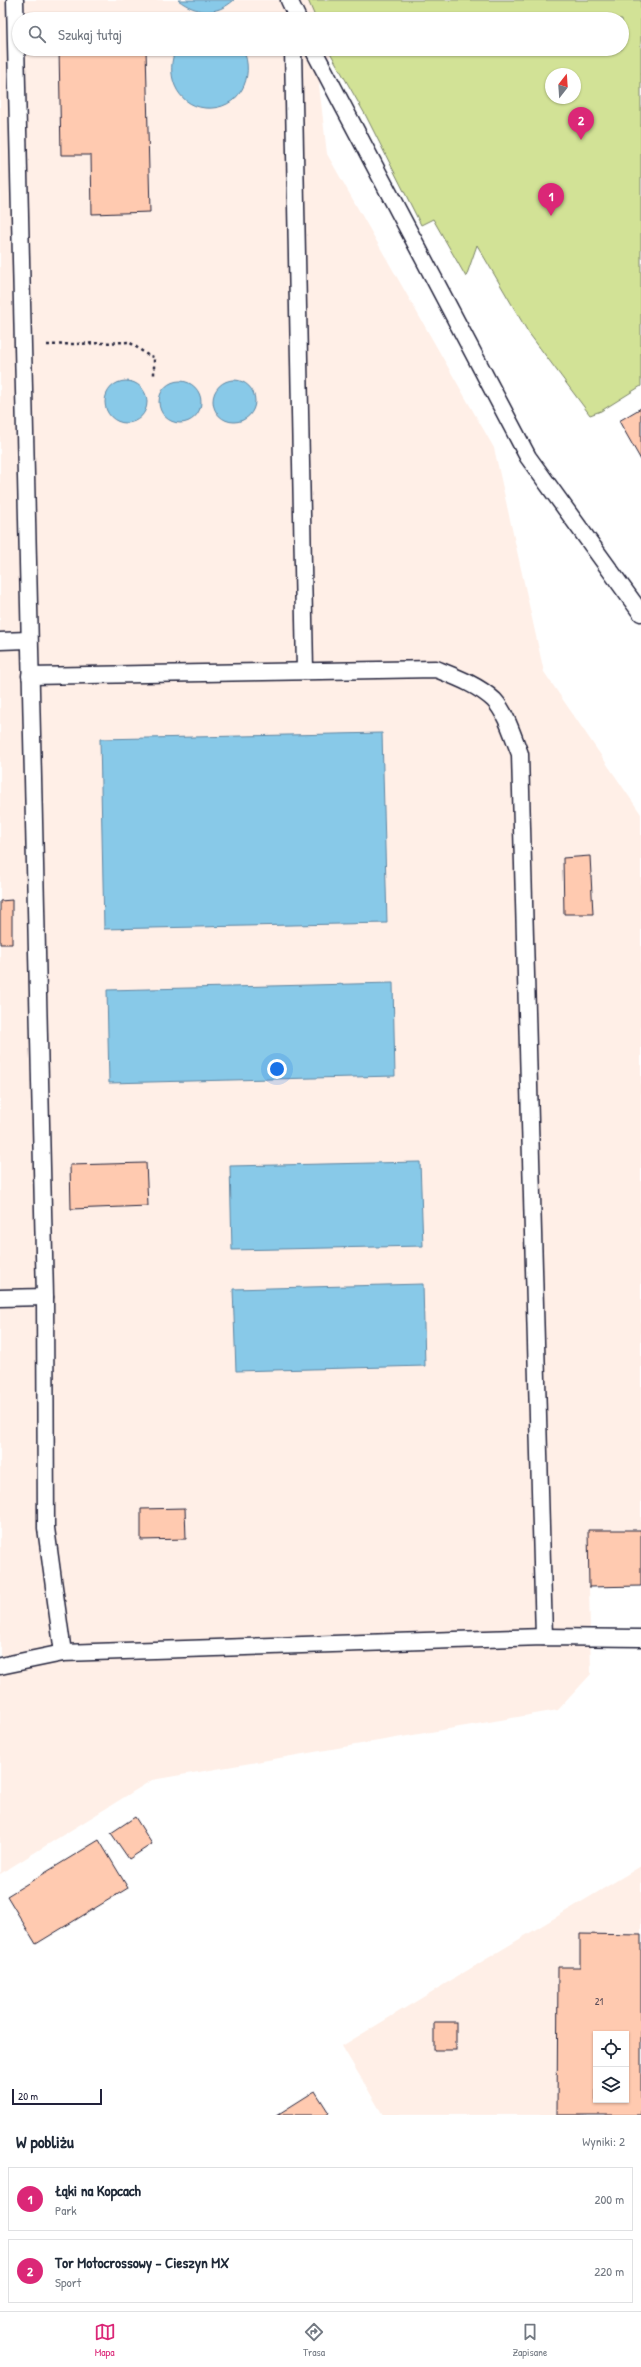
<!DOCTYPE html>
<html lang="pl">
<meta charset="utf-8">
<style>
:root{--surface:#fff;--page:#f2f2f3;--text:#1f2937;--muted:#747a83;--line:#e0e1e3;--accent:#db2777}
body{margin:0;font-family:"Patrick Hand",sans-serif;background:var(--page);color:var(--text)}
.controls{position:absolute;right:12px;bottom:12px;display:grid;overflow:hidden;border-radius:0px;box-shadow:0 1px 3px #0004}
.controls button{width:36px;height:36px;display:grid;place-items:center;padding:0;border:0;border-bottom:1px solid var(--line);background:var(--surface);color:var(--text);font:20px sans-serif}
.compass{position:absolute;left:545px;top:68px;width:36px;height:36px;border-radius:50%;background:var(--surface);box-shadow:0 1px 3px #0004;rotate:17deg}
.scale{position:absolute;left:12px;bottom:10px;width:90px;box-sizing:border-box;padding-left:4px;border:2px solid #22223b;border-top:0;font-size:11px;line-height:14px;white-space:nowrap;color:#22223b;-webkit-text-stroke:3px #fff;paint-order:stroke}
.you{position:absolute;left:277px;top:1069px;width:14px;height:14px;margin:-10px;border:3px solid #fff;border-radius:50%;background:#1a73e8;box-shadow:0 0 0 6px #1a73e833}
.badge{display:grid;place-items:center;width:26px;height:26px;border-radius:50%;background:var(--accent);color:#fff;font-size:13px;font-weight:700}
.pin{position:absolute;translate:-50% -33px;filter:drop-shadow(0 1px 2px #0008)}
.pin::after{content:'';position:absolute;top:21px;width:14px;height:12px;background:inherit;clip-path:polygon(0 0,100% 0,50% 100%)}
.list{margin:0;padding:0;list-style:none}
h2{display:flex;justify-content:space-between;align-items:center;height:52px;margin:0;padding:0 16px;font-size:17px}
h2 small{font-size:13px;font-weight:400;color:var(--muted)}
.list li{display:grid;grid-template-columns:26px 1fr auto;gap:12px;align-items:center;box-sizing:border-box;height:64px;margin:0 8px 8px;padding:0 8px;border:1px solid var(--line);border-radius:0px}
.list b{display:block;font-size:15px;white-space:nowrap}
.list p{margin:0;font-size:13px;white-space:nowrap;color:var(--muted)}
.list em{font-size:13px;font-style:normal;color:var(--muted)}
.icon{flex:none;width:22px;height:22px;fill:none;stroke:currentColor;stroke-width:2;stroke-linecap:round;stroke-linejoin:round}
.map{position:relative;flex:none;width:641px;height:2115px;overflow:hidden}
.search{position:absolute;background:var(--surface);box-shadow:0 1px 3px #0004;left:12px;right:12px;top:12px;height:44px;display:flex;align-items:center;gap:10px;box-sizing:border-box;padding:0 14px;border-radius:22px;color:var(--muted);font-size:15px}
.sheet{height:196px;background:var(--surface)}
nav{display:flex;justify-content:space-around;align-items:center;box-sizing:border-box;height:56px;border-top:1px solid var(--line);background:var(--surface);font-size:11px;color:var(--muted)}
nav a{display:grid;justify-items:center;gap:2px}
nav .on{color:var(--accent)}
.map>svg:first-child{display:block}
</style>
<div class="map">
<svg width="641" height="2115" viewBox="0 0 641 2115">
<rect width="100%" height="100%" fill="#fff"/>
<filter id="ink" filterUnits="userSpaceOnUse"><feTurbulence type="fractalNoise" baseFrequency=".025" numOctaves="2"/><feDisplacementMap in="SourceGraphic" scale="8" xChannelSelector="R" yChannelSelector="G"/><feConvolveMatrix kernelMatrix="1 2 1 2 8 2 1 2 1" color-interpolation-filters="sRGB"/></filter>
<g filter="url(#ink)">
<g fill="#ffefe7" fill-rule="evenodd">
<polygon points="0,0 325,0 330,19 19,19 19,49 333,49 319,85 327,154 494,448 544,672 641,814 641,1586 589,1587 591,1674 558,1710 152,1780 0,1874"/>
<path d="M 641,1866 L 641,2115 L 383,2115 L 342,2046 ZM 596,2034 L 626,2034 L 626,2100 L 596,2100 Z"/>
</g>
<path fill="#d2e296" stroke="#7a8268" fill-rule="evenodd" d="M 308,0 L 641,0 L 641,386 L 601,411 L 590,415 L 528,332 L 477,245 L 466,277 L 433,219 L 421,225 L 366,116 L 328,49 L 622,49 L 622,19 L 316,19 ZM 551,74 L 575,74 L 575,98 L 551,98 Z"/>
<g fill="#88c9e8" stroke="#5f86a3">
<path d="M 178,0 L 234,0 C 216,16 197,14 178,0 Z"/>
<path d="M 176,49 L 243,49 C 256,77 239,111 205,108 C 175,105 165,72 176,49 Z"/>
<circle cx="234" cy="401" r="21"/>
<circle cx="126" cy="402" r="21"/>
<circle cx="180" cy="402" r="21"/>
<polygon points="382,733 387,923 104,929 100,739"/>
<polygon points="393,983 395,1076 109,1083 107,990"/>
<polygon points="420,1162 423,1246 232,1250 230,1166"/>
<polygon points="423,1284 425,1366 236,1371 233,1289"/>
</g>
<g fill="#ffcab0" stroke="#22223b" fill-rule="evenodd">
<polygon points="59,49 146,49 150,212 92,214 91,155 61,155"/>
<polygon points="641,408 641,460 619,421"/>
<polygon points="590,856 593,914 564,914 563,858"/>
<polygon points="12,900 12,944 0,944 0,901"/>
<polygon points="146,1163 148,1206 71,1209 70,1165"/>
<polygon points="185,1508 186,1539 141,1540 141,1509"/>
<polygon points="588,1530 641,1530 641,1586 589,1587"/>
<polygon points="135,1817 152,1844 129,1859 111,1833"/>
<polygon points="99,1840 128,1888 36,1944 7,1896"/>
<path d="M 580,1934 L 641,1935 L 641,2115 L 557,2115 L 558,1967 L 580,1967 ZM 596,2034 L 626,2034 L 626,2100 L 596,2100 Z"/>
<rect x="434" y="2022" width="22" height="28"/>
<polygon points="315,2091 329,2113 326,2115 277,2115"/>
</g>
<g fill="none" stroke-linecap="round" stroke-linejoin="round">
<defs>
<g id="service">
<polyline points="15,0 45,1297 46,1528 63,1653"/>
<polyline points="289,0 298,19"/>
<polyline points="293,49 305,670"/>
<polyline points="313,49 528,457 641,613"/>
<polyline points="0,641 28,640"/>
<path d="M 30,676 L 436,669 C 456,677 478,685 494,700 C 507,714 513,737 520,754 L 544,1637"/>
<polyline points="0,1298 45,1297"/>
<polyline points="0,1666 63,1653 544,1637 641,1638"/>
</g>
</defs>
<use href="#service" stroke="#22223b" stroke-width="19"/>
<polyline stroke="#22223b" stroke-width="2.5" stroke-dasharray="3 3" stroke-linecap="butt" points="47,345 129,342 149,356 154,357 154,376"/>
<use href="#service" stroke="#fff" stroke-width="16"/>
</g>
</g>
<g text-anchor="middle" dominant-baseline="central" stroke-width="3" stroke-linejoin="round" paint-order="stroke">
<g font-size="10" fill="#594c58">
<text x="599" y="2001">21</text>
</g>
</g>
</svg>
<div class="controls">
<button><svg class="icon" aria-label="locate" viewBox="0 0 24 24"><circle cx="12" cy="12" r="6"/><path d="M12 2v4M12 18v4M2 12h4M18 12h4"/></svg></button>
<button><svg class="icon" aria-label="layers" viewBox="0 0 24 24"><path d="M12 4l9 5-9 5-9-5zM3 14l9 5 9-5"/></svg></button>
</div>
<svg class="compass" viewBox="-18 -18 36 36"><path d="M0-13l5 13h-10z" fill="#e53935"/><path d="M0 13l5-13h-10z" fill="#747a83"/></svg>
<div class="scale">20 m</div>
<div class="you"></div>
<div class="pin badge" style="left:551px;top:216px">1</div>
<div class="pin badge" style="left:581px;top:140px">2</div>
<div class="search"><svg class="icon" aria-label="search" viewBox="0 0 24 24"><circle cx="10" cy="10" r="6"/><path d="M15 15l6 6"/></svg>Szukaj tutaj</div>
</div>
<section class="sheet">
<h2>W pobliżu<small>Wyniki: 2</small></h2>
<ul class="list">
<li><span class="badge">1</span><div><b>Łąki na Kopcach</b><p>Park</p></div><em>200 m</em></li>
<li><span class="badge">2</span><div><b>Tor Motocrossowy - Cieszyn MX</b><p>Sport</p></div><em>220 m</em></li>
</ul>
</section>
<nav>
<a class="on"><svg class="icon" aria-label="map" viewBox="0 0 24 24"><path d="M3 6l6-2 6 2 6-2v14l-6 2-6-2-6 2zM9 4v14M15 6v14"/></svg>Mapa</a>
<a><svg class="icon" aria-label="directions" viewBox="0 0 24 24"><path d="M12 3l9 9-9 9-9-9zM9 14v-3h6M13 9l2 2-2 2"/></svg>Trasa</a>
<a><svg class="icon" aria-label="saved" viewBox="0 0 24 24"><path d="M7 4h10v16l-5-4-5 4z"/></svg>Zapisane</a>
</nav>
